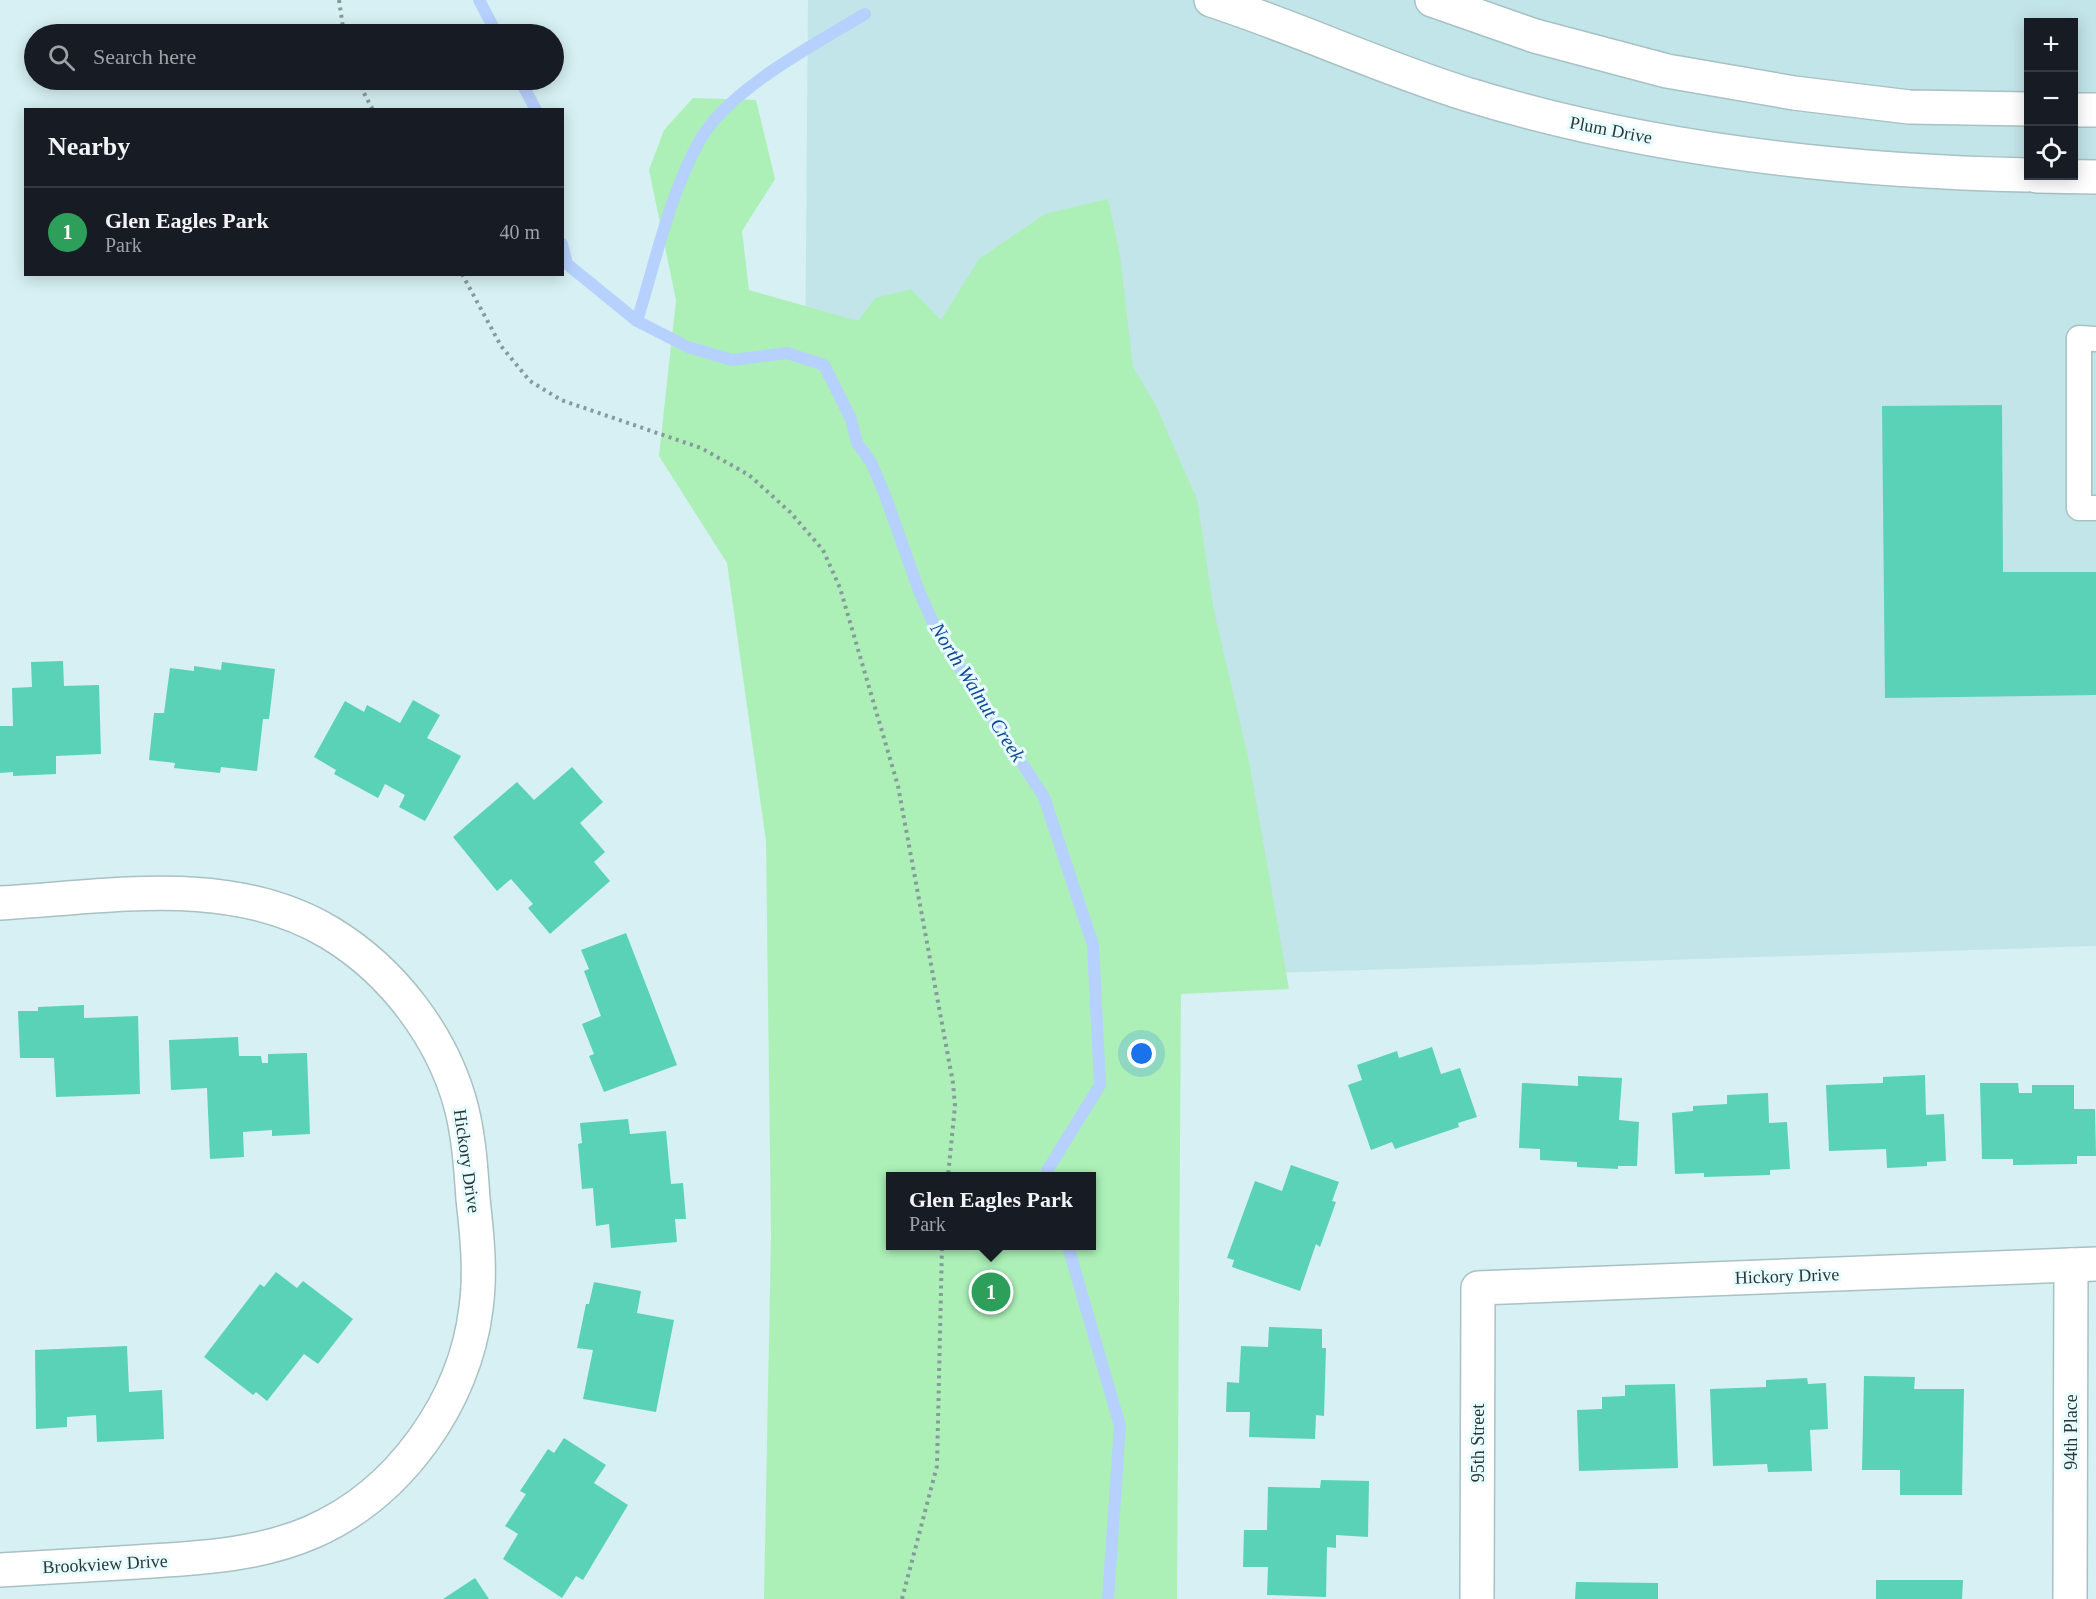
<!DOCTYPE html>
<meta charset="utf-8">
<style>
:root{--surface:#171b24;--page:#20242c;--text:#f1f3f6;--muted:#9ea1a6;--line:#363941;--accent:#db2777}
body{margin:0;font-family:"Times New Roman",serif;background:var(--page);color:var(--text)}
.controls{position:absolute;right:18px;top:18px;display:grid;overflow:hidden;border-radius:0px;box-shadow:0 3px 15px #0003}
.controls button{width:54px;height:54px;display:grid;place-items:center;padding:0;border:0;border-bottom:2px solid var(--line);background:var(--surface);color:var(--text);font:30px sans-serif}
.you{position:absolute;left:1142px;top:1054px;width:21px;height:21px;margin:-15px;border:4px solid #fff;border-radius:50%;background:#1a73e8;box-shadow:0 0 0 9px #1a73e833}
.badge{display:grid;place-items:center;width:39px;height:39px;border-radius:50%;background:var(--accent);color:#fff;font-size:20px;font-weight:700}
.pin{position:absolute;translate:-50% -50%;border:3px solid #fff;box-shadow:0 2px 6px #0006}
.popup{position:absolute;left:886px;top:1172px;width:210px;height:78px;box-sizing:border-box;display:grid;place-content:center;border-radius:0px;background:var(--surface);filter:drop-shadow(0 2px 4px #0005);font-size:20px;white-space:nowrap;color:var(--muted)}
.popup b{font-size:22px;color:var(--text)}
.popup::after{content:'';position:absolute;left:50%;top:100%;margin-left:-12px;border:12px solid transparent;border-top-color:var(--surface)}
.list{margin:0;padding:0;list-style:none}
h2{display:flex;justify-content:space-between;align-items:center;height:78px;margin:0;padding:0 24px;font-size:26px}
h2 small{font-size:20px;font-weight:400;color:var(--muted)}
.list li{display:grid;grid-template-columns:39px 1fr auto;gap:18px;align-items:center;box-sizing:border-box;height:90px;padding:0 24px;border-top:2px solid var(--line)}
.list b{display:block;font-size:22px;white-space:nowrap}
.list p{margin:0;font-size:20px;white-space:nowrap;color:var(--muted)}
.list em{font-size:20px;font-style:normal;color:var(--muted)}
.icon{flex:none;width:33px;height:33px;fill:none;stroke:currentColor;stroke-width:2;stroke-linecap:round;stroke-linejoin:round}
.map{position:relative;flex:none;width:2096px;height:1599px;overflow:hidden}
.search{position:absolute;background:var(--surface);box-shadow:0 3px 15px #0003;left:24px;top:24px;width:540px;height:66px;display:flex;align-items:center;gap:15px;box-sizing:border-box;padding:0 21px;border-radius:33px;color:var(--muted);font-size:22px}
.panel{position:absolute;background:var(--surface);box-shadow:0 3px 15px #0003;left:24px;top:108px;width:540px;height:168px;border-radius:0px}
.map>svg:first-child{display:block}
</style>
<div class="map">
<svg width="2096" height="1599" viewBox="0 0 2096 1599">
<rect width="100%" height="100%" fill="#d6f0f3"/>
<path fill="#c2e5e9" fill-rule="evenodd" d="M 808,0 L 2096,0 L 2096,946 L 1181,976 L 804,501 ZM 2028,22 L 2074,22 L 2074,176 L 2028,176 Z"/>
<path fill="#acf0b7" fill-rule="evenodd" d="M 693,98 L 756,100 L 775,179 L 742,231 L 749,290 L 858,321 L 875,298 L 911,289 L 941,320 L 979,259 L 1045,214 L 1108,199 L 1120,255 L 1133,367 L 1155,404 L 1197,499 L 1214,611 L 1249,761 L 1289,989 L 1181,994 L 1177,1599 L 764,1599 L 771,1235 L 766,841 L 727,563 L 659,456 L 676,300 L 649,170 L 664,130 ZM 890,1176 L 1092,1176 L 1092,1246 L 890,1246 Z"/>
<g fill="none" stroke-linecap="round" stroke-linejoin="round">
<g stroke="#b6d1fe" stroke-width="12">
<polyline points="479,0 497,34"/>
<polyline points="520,80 536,110"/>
<polyline points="562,244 567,264 637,321 688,347 732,360 787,353 824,365 851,419 857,443 871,462 885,495 919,591 938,634 1044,797 1093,945 1100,1085 1047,1171 1049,1176"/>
<path d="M 637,321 C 655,263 670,193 700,140 C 729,89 815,44 865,14"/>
<polyline points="1068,1246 1120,1426 1108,1599"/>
</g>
</g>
<g fill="#5ad2b8">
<polygon points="2002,405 2003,572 2096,572 2096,695 1885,698 1882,406"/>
<polygon points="63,661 64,686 99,685 101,754 56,756 56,774 13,776 13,772 0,773 0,726 13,726 12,688 32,687 31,662"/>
<polygon points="222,662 275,669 269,719 263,719 257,771 221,767 220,773 174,768 175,763 149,760 154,713 164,713 170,668 194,671 194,666 221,670"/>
<polygon points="413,700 440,715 427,738 461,756 425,821 399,807 405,795 385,784 378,798 334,774 336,770 314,757 345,701 364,712 367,705 400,723"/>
<polygon points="572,767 603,802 580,823 605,852 594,862 610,881 550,934 528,908 533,904 511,879 497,891 453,837 517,782 534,800"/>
<polygon points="626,933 677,1065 604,1092 589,1056 594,1054 582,1024 601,1016 584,971 589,969 581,950"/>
<polygon points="84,1005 84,1018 138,1016 140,1094 56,1097 54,1058 20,1058 18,1011 38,1011 38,1007"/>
<polygon points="238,1037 239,1056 261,1056 262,1063 268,1063 268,1054 307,1053 310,1134 272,1136 272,1130 243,1132 244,1157 210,1159 207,1088 171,1090 169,1040"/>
<polygon points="1432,1047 1441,1074 1460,1068 1477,1117 1458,1123 1459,1127 1395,1149 1392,1142 1371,1150 1348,1085 1362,1080 1357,1065 1397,1051 1399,1058"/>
<polygon points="1925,1075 1926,1115 1944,1114 1946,1161 1927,1162 1927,1166 1887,1168 1886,1149 1829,1151 1826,1085 1883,1083 1883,1077"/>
<polygon points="1578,1076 1622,1078 1619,1120 1639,1122 1637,1166 1618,1166 1618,1169 1577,1167 1577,1162 1540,1160 1540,1149 1519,1148 1522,1083 1578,1086"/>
<polygon points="1980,1083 2018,1083 2019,1093 2032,1093 2032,1085 2074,1085 2074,1109 2095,1109 2096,1156 2077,1156 2077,1164 2013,1165 2013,1159 1982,1159"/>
<polygon points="1768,1093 1769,1123 1787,1122 1790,1169 1770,1170 1770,1175 1704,1177 1704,1173 1675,1174 1672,1113 1693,1111 1693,1106 1727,1104 1727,1095"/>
<polygon points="628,1119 630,1134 666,1131 671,1184 683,1183 686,1219 675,1219 677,1242 611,1248 609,1224 596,1226 593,1188 582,1189 578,1144 582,1143 580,1123"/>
<polygon points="1291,1165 1339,1182 1332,1201 1336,1202 1320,1247 1316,1244 1300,1291 1232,1267 1234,1260 1227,1258 1255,1181 1282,1191"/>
<polygon points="276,1272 297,1288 303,1281 353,1319 318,1364 304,1354 267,1401 256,1392 253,1395 204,1357 260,1284 264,1287"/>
<polygon points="594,1282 641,1291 637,1313 674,1320 656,1412 583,1399 593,1350 577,1348 586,1304 589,1304"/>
<polygon points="1269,1327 1322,1329 1322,1348 1326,1348 1324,1416 1316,1415 1315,1439 1249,1437 1250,1412 1226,1412 1227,1382 1239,1383 1241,1346 1268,1347"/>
<polygon points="127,1346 129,1392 162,1390 164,1439 97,1442 96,1415 67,1417 67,1427 36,1429 35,1350"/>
<polygon points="1864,1376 1915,1377 1914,1389 1964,1389 1962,1495 1900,1495 1900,1470 1862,1470"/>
<polygon points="1807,1378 1808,1384 1826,1383 1828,1429 1810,1430 1812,1471 1768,1472 1767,1464 1713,1466 1710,1389 1766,1387 1766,1380"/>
<polygon points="1675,1384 1678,1468 1579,1471 1577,1410 1602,1409 1602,1397 1625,1396 1625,1385"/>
<polygon points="564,1438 606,1465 594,1483 628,1505 583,1580 576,1576 562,1598 503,1559 518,1534 505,1526 526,1494 520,1491 548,1449 554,1453"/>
<polygon points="1321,1480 1369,1481 1368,1537 1336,1535 1336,1548 1327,1547 1326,1597 1267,1595 1268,1567 1243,1567 1244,1530 1267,1530 1268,1487 1320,1488"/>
<polygon points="475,1578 489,1599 443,1599"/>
<polygon points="1876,1580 1963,1580 1962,1599 1876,1599"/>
<polygon points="1576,1582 1658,1583 1658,1599 1575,1599"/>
</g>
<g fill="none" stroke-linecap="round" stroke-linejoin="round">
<defs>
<polyline id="lane" points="2096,339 2079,338 2079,508 2096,508"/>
<g id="street">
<path d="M 0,903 C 109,897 231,873 330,933 C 393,971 444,1038 462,1110 C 469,1139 471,1169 473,1199 C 477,1234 481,1273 476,1308 C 465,1402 399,1494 312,1532 C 257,1556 197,1558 137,1562 C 91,1565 46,1567 0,1570"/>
<polyline points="1477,1599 1478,1288 2096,1264"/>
<polyline points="2070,1599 2071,1265"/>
</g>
<g id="secondary">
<path d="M 1211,0 C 1297,28 1380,67 1466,94 C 1647,150 1840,171 2028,175"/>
<polyline points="1432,0 1535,36 1667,71 1794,93 1909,107 2028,109"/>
<polyline points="2074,110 2096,110"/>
<polyline points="2037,176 2096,177"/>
</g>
</defs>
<use href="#lane" stroke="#a8c1c4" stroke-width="27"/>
<use href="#street" stroke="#a8c1c4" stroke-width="36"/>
<use href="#secondary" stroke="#a8c1c4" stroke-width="36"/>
<g stroke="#879a9c" stroke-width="4" stroke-dasharray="3 4.5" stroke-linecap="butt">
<polyline points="339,0 344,34"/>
<polyline points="357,80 373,110"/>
<polyline points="462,274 501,346 530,381 561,400 701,448 749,475 790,512 823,550 840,588 898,786 953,1083 955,1106 948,1176"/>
<polyline points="902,1599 937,1466 942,1246"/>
</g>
<use href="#lane" stroke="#fff" stroke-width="24"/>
<use href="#street" stroke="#fff" stroke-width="33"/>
<use href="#secondary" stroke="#fff" stroke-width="33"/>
</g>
<g text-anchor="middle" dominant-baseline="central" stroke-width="6" stroke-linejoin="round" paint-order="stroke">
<g font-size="18" fill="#2c3738" stroke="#e7fdff">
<text transform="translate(1611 130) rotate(11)">Plum Drive</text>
<text transform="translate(467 1161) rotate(82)">Hickory Drive</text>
<text transform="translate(1787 1276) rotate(-2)">Hickory Drive</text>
<text transform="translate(2071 1432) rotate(-90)">94th Place</text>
<text transform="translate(1478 1443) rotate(-90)">95th Street</text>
<text transform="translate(105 1564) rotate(-3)">Brookview Drive</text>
</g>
<g font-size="20" font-style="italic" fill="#144799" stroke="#e7fdff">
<text transform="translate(978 692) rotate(58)">North Walnut Creek</text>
</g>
</g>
</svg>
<div class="controls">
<button>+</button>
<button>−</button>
<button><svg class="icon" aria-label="locate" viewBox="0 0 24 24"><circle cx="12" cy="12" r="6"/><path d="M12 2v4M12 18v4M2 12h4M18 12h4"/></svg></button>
</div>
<div class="you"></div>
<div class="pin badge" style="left:991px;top:1292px;background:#2e9e5b">1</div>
<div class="popup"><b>Glen Eagles Park</b>Park</div>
<div class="search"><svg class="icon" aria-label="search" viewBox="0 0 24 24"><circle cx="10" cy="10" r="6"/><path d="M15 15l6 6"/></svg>Search here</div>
<section class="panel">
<h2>Nearby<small></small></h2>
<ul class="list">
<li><span class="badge" style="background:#2e9e5b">1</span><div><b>Glen Eagles Park</b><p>Park</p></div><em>40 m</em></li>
</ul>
</section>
</div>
